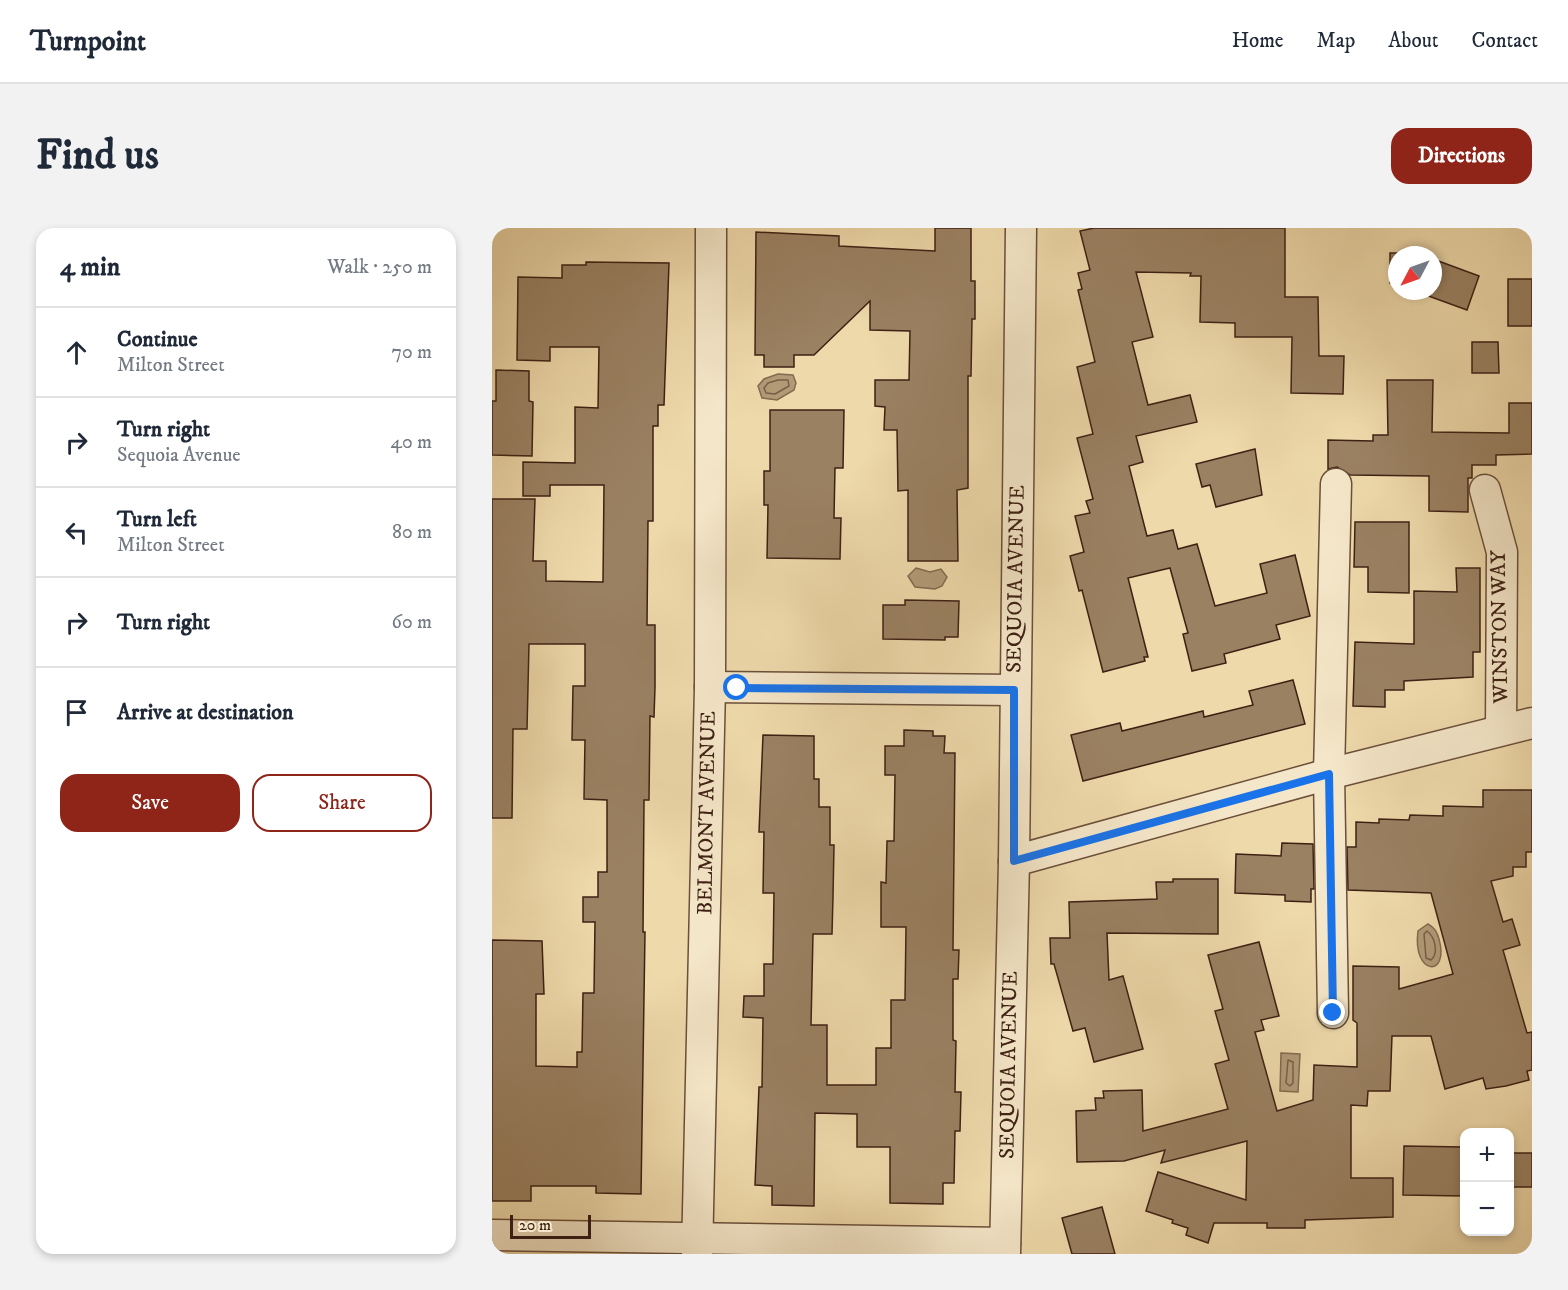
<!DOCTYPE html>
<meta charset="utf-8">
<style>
:root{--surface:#fff;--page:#f2f2f3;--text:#1f2937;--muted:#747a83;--line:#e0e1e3;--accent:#8f2418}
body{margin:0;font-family:"IM FELL DW Pica",serif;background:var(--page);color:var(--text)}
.controls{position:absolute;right:18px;bottom:18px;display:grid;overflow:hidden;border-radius:12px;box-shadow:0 3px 9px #0003}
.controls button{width:54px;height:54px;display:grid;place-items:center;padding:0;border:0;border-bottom:2px solid var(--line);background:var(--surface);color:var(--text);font:30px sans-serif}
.compass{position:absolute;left:896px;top:18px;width:54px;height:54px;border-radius:50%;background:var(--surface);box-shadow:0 3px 9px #0003;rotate:229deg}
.scale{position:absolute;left:18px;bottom:15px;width:81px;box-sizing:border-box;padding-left:6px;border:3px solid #3e2114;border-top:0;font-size:16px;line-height:21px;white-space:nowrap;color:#3e2114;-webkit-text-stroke:4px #f4e6c8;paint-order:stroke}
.stop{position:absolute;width:18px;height:18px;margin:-14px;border:4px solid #1a73e8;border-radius:50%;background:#fff}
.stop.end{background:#1a73e8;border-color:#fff;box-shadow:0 2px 6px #0008}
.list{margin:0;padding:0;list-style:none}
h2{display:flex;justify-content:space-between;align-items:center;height:78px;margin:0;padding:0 24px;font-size:26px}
h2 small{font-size:20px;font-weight:400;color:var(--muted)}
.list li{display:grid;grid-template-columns:39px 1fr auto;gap:18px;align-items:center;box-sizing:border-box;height:90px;padding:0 24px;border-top:2px solid var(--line)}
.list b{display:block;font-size:22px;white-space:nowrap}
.list p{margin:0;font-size:20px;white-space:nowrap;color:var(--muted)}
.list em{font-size:20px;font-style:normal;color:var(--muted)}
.actions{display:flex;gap:12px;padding:18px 24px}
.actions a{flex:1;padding:14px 0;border:2px solid var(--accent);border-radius:18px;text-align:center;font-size:21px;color:var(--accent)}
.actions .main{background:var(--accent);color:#fff}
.icon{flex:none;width:33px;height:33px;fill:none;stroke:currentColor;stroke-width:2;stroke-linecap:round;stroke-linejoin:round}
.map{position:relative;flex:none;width:1040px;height:1026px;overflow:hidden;border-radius:18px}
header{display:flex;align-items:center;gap:36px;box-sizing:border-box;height:84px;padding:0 30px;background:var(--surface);border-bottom:2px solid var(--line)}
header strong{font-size:28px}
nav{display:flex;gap:33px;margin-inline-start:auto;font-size:21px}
.intro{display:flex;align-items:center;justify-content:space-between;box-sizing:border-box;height:144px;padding:0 36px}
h1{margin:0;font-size:42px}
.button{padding:15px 27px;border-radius:18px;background:var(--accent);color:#fff;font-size:21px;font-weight:700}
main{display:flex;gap:36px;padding:0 36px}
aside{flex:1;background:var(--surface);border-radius:18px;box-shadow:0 3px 9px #0003}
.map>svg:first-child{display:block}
</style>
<header>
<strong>Turnpoint</strong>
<nav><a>Home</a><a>Map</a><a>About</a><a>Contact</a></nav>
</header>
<div class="intro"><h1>Find us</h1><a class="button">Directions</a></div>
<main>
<aside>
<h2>4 min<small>Walk · 250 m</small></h2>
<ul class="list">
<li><svg class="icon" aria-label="ahead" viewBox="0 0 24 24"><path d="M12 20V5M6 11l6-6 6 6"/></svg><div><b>Continue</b><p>Milton Street</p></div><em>70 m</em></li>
<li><svg class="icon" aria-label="right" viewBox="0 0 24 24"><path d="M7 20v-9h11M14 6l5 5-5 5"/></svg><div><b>Turn right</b><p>Sequoia Avenue</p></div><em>40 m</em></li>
<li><svg class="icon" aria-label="left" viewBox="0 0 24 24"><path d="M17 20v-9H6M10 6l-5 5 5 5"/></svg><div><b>Turn left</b><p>Milton Street</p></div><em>80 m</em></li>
<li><svg class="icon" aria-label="right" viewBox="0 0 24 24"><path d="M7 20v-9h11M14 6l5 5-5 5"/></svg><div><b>Turn right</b></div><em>60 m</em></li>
<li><svg class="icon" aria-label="arrive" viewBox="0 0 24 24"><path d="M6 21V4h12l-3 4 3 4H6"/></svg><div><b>Arrive at destination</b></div></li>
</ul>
<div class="actions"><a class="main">Save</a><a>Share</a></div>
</aside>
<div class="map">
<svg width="1040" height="1026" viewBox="0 0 1040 1026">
<rect width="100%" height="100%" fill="#eed9aa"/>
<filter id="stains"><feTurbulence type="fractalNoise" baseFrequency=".00333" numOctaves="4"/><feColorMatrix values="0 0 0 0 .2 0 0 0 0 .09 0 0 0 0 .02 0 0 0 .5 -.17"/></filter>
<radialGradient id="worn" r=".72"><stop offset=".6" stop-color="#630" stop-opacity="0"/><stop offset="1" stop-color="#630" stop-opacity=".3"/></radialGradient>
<g fill="#b29a77" stroke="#846a4f" stroke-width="1.5">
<polygon points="286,146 301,147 304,155 302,162 285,172 270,170 266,158 272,151"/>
<polygon points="424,340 438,344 449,341 455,349 450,358 443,361 423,359 416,348"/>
<path d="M 936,696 C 943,700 945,704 947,711 C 958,750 920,748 926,703 Z"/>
<polygon points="789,825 808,826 806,864 788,863"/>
</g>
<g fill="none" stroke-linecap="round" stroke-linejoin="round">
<g stroke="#785e46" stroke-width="1.5">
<polygon points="286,152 296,152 297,158 283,166 274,165 272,160 276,155"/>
<path d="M 935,703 C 943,709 947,725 939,732 L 934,730 L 932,706 Z"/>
<polygon points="796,832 801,834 801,855 798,858 794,855"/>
</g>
</g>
<g fill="#9a8162" stroke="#3e2114" stroke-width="1.5">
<polygon points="443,0 479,0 479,53 483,53 483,91 480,91 479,148 476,148 476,260 465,262 466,333 416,333 416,262 406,263 405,202 392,202 393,179 383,178 383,152 417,152 418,103 378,102 378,73 322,127 302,127 302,139 272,139 272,127 263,127 264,4 347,8 347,18 443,23"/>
<polygon points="602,0 793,0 793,69 826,69 827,128 852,128 851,166 799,165 800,109 743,109 743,95 708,94 709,48 698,48 699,45 644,44 661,109 640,114 656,177 698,167 705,194 644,208 651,234 637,238 655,308 681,302 686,321 705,316 723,378 775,365 768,336 803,327 818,388 784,397 788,411 732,426 734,435 700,443 691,406 696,405 678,340 636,350 656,429 652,429 653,433 611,444 590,362 587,363 578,328 592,324 583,288 598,285 594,273 601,271 585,210 601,206 585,139 603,134 586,62 590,61 586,45 598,42 588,3"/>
<polygon points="898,25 925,25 930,27 905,27 905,55 898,55"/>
<polygon points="941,31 987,48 975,82 931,66 932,63 941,63"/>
<polygon points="94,34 177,35 172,177 166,177 166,198 161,198 161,293 156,293 155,397 163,397 163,459 162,489 158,488 157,572 152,572 151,704 153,704 149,966 104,965 104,958 39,958 39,973 0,973 0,712 50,713 52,766 44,766 44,838 85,839 85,824 90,824 91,765 102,765 103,694 91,694 91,669 106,669 106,644 115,644 115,572 92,571 93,512 80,512 81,458 93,458 93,416 37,416 35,501 21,501 20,590 0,590 0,271 43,271 41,333 54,333 54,353 111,354 112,257 58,257 58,268 31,268 31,234 83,235 83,179 106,180 107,119 58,119 58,133 25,132 26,49 70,50 70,37 94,37"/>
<rect x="1016" y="51" width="24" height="47"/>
<polygon points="980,114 1006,114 1007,145 980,145"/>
<polygon points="4,142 37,143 37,173 41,174 40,228 0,227 0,173 4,173"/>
<polygon points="895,152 941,152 940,204 1017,205 1017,175 1040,175 1040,226 1004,227 1004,237 980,237 980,250 976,250 976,284 937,283 937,248 858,247 845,239 836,241 836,212 881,213 881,207 896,207"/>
<polygon points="278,182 352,182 351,240 343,240 342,290 349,290 348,331 275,330 276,277 272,277 272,243 278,243"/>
<polygon points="763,221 770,267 724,279 718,257 710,259 704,236"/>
<polygon points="863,294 917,294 917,365 876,364 876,339 862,339"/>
<polygon points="964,340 988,340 988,424 981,424 981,449 912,453 912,462 893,462 893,479 861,478 863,414 922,416 922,363 965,364"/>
<polygon points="413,372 467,373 466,409 453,409 453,412 391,411 391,377 413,377"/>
<polygon points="801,452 813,496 591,553 579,507 628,495 630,503 711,483 712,489 761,477 757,463"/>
<polygon points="412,502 441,503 441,508 453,508 452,525 463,525 461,722 467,722 466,751 461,751 461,812 464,813 463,864 469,864 468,903 463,903 462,955 451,955 451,976 398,975 398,919 365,919 365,886 323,885 322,978 280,977 280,958 263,957 267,859 270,859 271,790 251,789 252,768 272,768 272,736 281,736 282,665 271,665 272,604 267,604 271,507 322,508 322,551 327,551 327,579 338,579 338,617 342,617 341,669 340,706 321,706 319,797 335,797 335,857 384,857 384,820 399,820 399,772 413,772 414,699 389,699 389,654 394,655 395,613 402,613 403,547 393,547 393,518 412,518"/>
<polygon points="991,562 1040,562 1040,624 1034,624 1034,639 1021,639 1021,648 999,653 1011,694 1020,691 1028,717 1011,722 1035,805 1040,804 1040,842 1035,843 1037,852 1014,858 994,861 991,850 953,861 939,808 900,808 898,863 876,863 875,878 859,877 859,950 901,950 901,989 813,992 813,1000 775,1000 775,995 722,995 716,1015 694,1007 696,1000 680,995 681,992 654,983 666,944 754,972 755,913 669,935 673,922 632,933 585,934 584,883 604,882 603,870 612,870 611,863 650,862 651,903 736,881 723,836 737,832 723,783 731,781 716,727 767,714 787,788 769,792 772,802 763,804 785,883 821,872 822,837 865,839 865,795 861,792 861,738 907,739 907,761 961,746 939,665 856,662 855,619 864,619 864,594 887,595 887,591 917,592 918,587 951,588 951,578 991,579"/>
<polygon points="790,615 821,616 822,661 819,661 819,674 793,673 793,667 743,665 744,626 789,628"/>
<polygon points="681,651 726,651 726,706 615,705 617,752 631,748 651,821 602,834 593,800 581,803 562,736 559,736 558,710 578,710 577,674 665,671 664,654 681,654"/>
<polygon points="912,918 972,919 972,968 911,967"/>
<rect x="1017" y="925" width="23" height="34"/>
<polygon points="610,979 623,1026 580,1026 570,990"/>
</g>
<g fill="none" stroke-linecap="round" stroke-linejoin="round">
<defs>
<g id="minor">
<polyline points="993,262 1010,324 1009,502"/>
<polyline points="218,459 523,462"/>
<polyline points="522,633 837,546 1040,495"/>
<polyline points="841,785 837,546 844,256"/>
<polyline points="0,1007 513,1015"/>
<polyline points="205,1026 218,459 219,0"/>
<polyline points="513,1026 522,633 529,0"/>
</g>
</defs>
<use href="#minor" stroke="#6a4f3a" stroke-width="33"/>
<use href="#minor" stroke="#f4e6c8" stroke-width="30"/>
</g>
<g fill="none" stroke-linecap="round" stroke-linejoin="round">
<polyline stroke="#1a73e8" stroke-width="8" points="245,460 522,462 522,633 837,546 841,785"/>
</g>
<g text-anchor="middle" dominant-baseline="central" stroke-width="5" stroke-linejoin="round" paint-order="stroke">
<g font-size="21" fill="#3e2114" stroke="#f4e6c8">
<text transform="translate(524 351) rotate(-89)">SEQUOIA AVENUE</text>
<text transform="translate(1008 399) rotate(-91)">WINSTON WAY</text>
<text transform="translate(215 585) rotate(-89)">BELMONT AVENUE</text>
<text transform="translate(517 837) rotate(-89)">SEQUOIA AVENUE</text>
</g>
</g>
<rect width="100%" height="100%" filter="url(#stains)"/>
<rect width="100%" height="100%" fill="url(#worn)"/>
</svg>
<div class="controls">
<button>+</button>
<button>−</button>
</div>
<svg class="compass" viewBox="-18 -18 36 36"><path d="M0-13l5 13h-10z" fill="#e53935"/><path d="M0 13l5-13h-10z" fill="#747a83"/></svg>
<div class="scale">20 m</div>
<div class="stop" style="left:245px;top:460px"></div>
<div class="stop end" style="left:841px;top:785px"></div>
</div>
</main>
